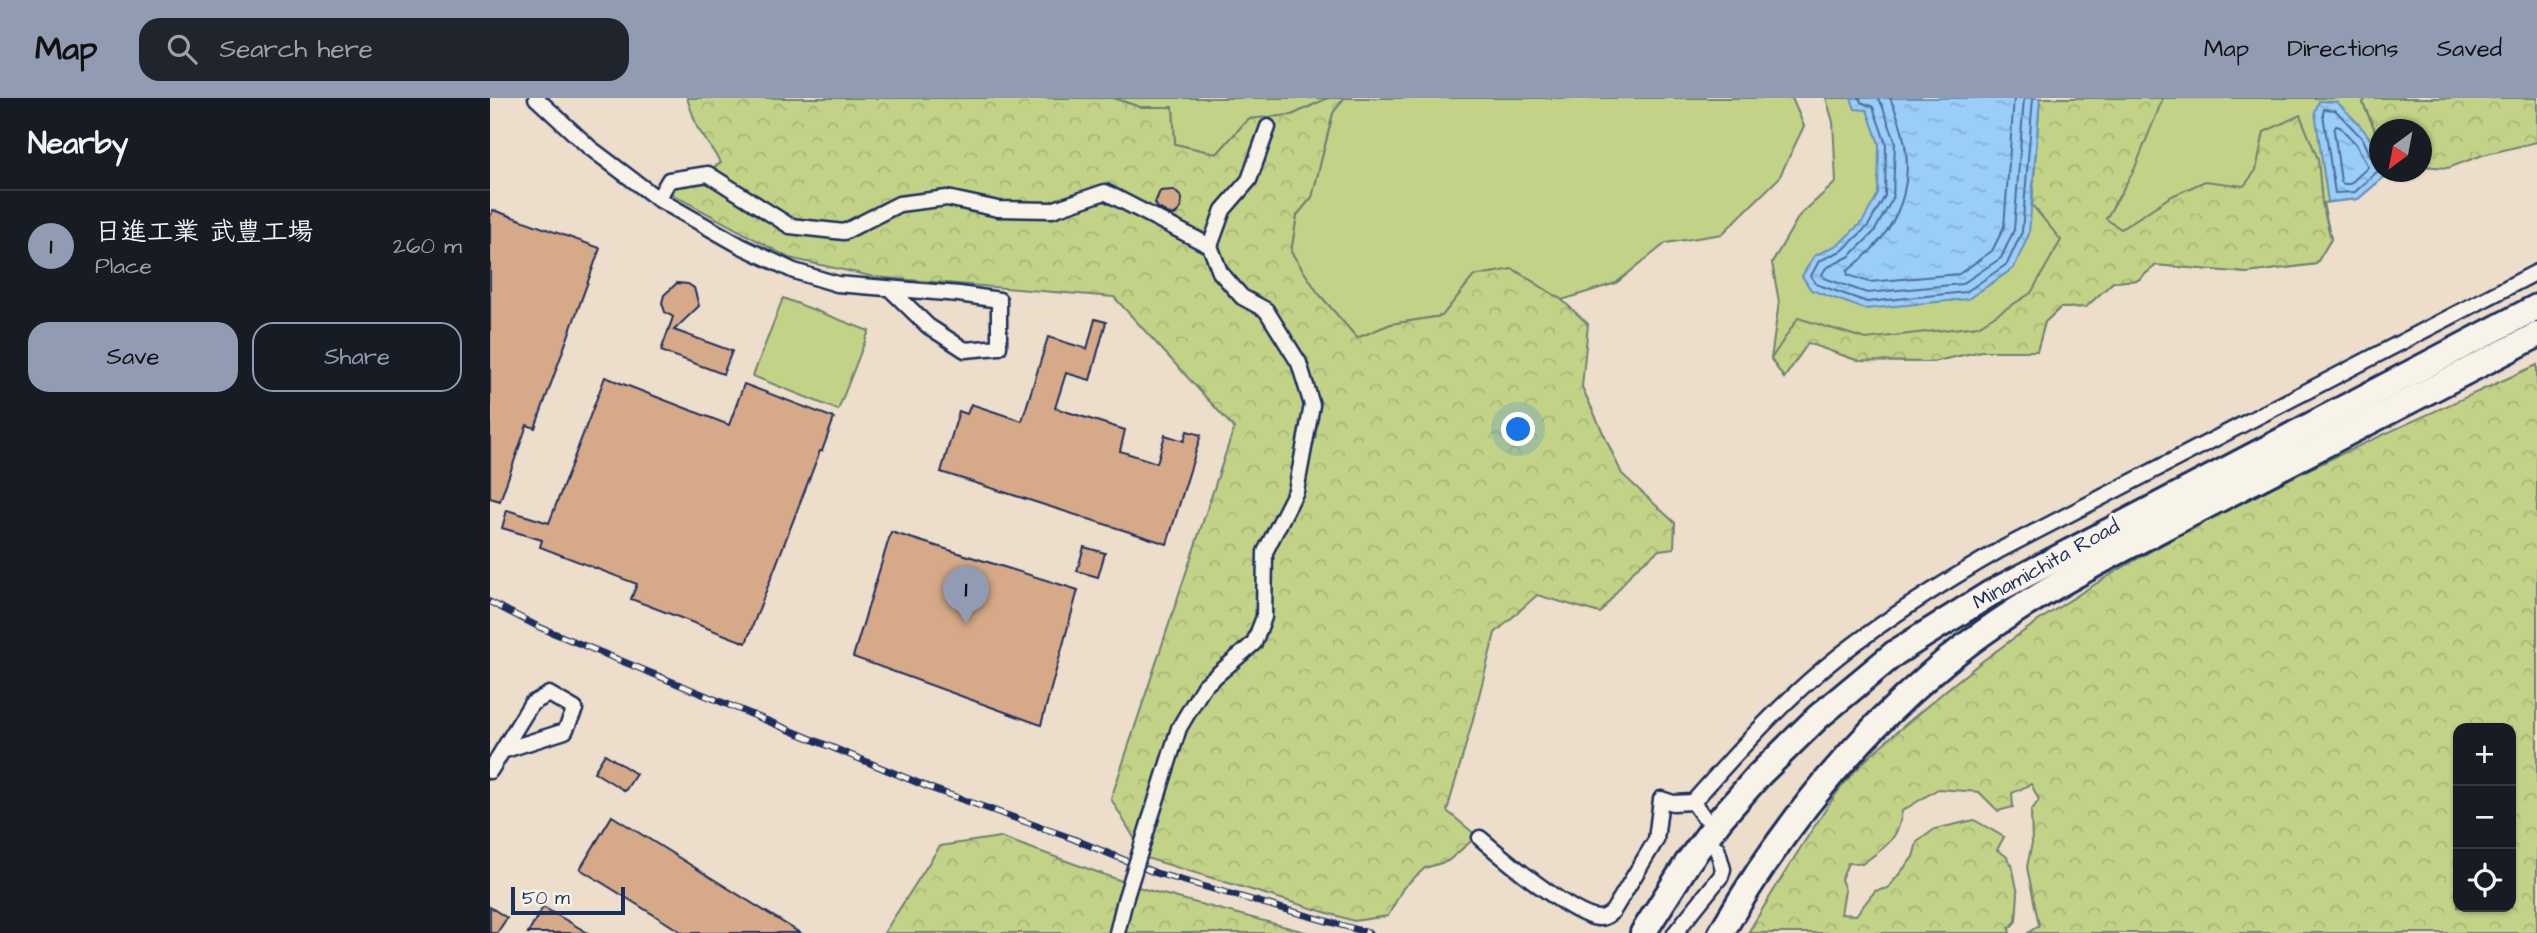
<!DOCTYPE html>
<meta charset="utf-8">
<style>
:root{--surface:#171b24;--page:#20242c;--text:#f1f3f6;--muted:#9ea1a6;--line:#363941;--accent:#919bb2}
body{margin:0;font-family:"Architects Daughter","Klee One",sans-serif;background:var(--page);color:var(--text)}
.controls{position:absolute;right:21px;bottom:21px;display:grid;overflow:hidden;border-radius:14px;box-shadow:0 2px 5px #0004}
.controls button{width:63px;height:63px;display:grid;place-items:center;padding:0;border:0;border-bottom:2px solid var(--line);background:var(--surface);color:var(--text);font:35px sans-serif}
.compass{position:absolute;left:1879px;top:21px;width:63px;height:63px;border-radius:50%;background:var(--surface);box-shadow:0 2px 5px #0004;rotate:212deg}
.scale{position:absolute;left:21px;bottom:18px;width:114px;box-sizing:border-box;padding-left:7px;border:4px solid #1b2f5e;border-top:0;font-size:19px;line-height:24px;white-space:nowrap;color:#1b2f5e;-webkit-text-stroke:5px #f7f3e8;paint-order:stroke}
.you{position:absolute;left:1029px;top:332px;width:24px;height:24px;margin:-18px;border:5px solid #fff;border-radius:50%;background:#1a73e8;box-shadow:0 0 0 10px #1a73e833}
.badge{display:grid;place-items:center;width:46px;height:46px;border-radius:50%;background:var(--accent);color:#111;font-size:23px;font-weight:700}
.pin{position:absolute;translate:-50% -58px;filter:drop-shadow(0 2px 4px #0008)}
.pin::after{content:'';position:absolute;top:37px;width:24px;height:21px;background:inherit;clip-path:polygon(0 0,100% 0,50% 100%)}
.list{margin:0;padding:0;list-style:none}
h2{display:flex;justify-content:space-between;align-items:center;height:91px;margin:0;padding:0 28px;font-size:30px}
h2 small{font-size:23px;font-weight:400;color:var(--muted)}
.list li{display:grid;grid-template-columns:46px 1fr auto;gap:21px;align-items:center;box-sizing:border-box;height:112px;padding:0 28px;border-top:2px solid var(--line)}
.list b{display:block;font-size:26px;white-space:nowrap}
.list p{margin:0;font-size:23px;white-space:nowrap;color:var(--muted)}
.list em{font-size:23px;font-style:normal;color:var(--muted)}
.actions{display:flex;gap:14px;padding:21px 28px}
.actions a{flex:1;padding:16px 0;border:2px solid var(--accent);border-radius:21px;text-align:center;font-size:24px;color:var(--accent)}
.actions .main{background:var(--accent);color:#111}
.icon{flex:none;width:38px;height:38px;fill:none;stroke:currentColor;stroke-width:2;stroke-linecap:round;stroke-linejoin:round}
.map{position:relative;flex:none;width:2047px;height:835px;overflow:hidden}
header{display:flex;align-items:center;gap:42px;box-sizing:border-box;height:98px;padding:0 35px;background:var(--accent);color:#111}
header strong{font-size:33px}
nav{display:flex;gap:38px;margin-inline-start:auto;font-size:24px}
.search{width:490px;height:63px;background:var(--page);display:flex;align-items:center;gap:18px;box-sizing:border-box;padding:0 24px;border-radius:21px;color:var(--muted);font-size:26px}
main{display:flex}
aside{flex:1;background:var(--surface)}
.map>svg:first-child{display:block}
</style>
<header>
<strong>Map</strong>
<div class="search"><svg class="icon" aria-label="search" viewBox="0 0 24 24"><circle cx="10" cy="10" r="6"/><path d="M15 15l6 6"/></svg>Search here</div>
<nav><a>Map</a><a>Directions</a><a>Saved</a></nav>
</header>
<main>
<aside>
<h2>Nearby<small></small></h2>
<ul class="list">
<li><span class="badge">1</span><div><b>日進工業 武豊工場</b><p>Place</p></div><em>260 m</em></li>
</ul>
<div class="actions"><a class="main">Save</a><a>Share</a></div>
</aside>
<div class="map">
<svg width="2047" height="835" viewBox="0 0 2047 835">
<defs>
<pattern id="forest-crowns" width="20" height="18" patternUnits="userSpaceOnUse" patternTransform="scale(1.75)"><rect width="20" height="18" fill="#c2d387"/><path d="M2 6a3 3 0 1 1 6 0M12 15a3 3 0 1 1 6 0" fill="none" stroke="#a6b577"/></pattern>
<pattern id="water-ripples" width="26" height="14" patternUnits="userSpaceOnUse" patternTransform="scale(1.75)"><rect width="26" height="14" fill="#9acdf7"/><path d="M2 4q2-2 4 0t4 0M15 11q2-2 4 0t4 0" fill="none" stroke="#84b0d6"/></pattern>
</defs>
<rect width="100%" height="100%" fill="#edddcb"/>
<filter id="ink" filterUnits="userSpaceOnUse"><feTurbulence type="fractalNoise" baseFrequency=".0143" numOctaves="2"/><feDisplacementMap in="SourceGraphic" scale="14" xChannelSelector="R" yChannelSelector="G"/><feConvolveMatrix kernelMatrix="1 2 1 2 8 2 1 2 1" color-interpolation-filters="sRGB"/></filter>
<g filter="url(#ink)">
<g fill="#c2d387" stroke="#6e8172" stroke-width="2">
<polygon points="623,0 838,0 802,17 758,21 727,56 685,46 683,9 650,9"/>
<polygon points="854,0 1302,0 1314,28 1289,80 1232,136 1176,145 1126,185 1072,202 1023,171 984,178 952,218 901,226 867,240 828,195 801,154 807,117 822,99 843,15"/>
<polygon points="1336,0 1876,0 1873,5 1889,41 1890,74 1900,74 1868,101 1833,105 1841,141 1826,166 1757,175 1666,167 1648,182 1623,184 1596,209 1570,210 1555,224 1547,253 1491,253 1442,264 1369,263 1318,245 1294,280 1281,261 1289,204 1282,165 1309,118 1346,84 1343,24"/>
<polygon points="293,200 379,233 348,312 263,278"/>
</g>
<g fill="url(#forest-crowns)" stroke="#6e8172" stroke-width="2" fill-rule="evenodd">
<polygon points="197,0 623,0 650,9 683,9 685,46 727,56 758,21 802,17 838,0 854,0 843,15 822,99 807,117 801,154 828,195 867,240 901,226 952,218 984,178 1023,171 1072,202 1098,226 1092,289 1132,376 1185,425 1184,450 1169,452 1143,473 1110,515 1047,497 1005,535 982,625 957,713 987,738 958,763 935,770 913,790 898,818 864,823 656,760 621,701 744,330 624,199 385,179 299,160 178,94 231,65 207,29"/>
<polygon points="1550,0 1673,0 1644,72 1616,121 1631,131 1680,99 1715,83 1754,88 1766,72 1774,34 1810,17 1828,61 1832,105 1841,141 1826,166 1757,175 1666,167 1648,182 1623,184 1596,209 1570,210 1555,224 1547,253 1491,253 1442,264 1369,263 1318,245 1294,280 1281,261 1308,220 1376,241 1488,228 1541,195 1571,142 1542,107"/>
<polygon points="1876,0 2047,0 2047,44 1993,57 1958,70 1932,68 1932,32 1890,32 1889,41 1873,5"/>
<path d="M 2047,267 L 2047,835 L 1538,835 L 1549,827 L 1537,769 L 1542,745 L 1541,713 L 1549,702 L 1541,686 L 1522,695 L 1523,709 L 1508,713 L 1489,694 L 1448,691 L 1412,713 C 1409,742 1394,750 1372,766 L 1358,765 L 1351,781 L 1355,792 L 1351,816 L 1366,817 L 1385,793 L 1398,790 L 1423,759 L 1427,744 L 1445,731 L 1484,722 L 1514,739 L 1507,752 L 1516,758 L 1522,767 L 1528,796 L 1526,823 L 1519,831 L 1520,835 L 1258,835 C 1279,800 1300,766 1322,732 C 1332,718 1341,702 1352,688 C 1376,658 1407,634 1436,609 C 1613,455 1836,363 2047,267 ZM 1968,630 L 2021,630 L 2021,809 L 1968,809 Z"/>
<polygon points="510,739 654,791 819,835 394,835 450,748"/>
</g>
<g fill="url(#water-ripples)" stroke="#678eba" stroke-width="2">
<polygon points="1361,0 1550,0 1539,136 1524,170 1478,201 1375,211 1321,192 1312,178 1324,158 1349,146 1373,123 1388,96 1389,46 1377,12 1365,11"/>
<path d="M 1829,3 L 1847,4 C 1867,24 1890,43 1890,74 L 1894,74 L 1896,77 L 1868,101 L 1838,104 L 1825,14 Z"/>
</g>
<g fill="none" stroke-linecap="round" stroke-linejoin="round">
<g stroke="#4e6e9b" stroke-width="2">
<polyline points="1369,0 1371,4 1383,9 1396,46 1395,98 1378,128 1353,152 1329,163 1321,178 1326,186 1377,204 1476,194 1517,166 1532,134 1543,0"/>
<polyline points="1387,0 1392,7 1405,43 1403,100 1384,134 1360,158 1336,170 1332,176 1334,180 1377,195 1472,186 1511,160 1524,132 1534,0"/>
<path d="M 1400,0 C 1432,70 1419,127 1357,173 L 1358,177 L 1379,184 L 1469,176 L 1502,153 L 1514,129 L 1524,0"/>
<polygon points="1846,28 1850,29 1866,46 1878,69 1860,86 1854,86 1851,84 1844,32"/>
<polyline points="1890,62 1881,59 1873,41 1845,12 1834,11 1833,16 1845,95 1865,94 1890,71"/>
</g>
</g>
<g fill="#d6aa88" stroke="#1b2f5e" stroke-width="2">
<polygon points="684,92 692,100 691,110 685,117 681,117 668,110 665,105 670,93"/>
<polygon points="3,112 110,150 45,330 37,327 10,403 0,400 0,120"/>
<polygon points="187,185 198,186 204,190 209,208 184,232 242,253 233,276 171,253 183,219 175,214 172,205 174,197"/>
<polygon points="605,221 616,224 600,282 576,275 565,310 635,332 630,353 667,365 675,337 694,343 697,333 711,337 677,446 451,374 469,313 477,316 481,306 532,323 558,239 597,251"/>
<polygon points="115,279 239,327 254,286 344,320 332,353 330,353 256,545 141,501 147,486 50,449 52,442 12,430 17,412 59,425"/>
<polygon points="401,434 588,492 551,627 363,559"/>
<polygon points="594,449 615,455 608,479 587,473"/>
<polygon points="115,656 146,676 135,693 104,674"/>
<polygon points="122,718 310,835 193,835 90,771"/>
<polygon points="0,809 17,820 7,835 0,835"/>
<polygon points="53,809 74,821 98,835 38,835"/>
</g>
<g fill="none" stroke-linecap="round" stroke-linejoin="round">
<defs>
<g id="street">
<polyline points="46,0 99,49 168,101 251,148 304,173 347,186 469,196 509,202 509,249 475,252 438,228 400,191"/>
<polyline points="168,101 179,82 218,76 300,128 354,134 409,106 457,100 508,111 562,112 615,94 720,148 730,174 752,199 776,212 809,265 822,307 806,393 775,454 774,519 764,545 714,588 689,630 660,722"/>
<polyline points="720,148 733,112 759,82 778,29"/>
<polyline points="0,673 41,606 59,596 85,611 75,633 12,653"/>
<polyline points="1203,704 1213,718"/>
<path d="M 990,740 C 1011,758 1084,820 1109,820 C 1115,820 1119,817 1123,813 L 1166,742 L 1171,701 L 1183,705 L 1203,704 C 1249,652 1295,600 1350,557 C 1400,518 1454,484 1510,452 L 2047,174"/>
<polyline points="627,835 635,802"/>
<polyline points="1185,835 1231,778 1233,771 1227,750"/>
</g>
<g id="highway">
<polyline points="1153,835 1198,764 1231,720 1269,677 1328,619 1405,555 1501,495 2047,209"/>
<path d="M 1231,835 C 1288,736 1356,649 1443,574 C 1520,507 1614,461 1704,414 C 1818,354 1933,297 2047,237"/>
</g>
</defs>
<use href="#street" stroke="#1b2f5e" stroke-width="19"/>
<use href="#highway" stroke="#1b2f5e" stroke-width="30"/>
<use href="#street" stroke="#f7f3e8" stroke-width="14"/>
<use href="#highway" stroke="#f7f3e8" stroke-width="24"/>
<defs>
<polyline id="rail" points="0,504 49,529 443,691 581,740 666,775 879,835"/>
</defs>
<use href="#rail" stroke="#1b2f5e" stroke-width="7"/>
<use href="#rail" stroke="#f7f3e8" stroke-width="4.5" stroke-dasharray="13" stroke-linecap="butt"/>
<defs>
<polyline id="street-bridge" points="635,802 660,722"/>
</defs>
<use href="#street-bridge" stroke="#1b2f5e" stroke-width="19" stroke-linecap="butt"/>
<use href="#street-bridge" stroke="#f7f3e8" stroke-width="14"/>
</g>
</g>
<g text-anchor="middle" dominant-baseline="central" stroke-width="6" stroke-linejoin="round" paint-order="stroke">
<g font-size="21" fill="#1b2f5e" stroke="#f7f3e8">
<text transform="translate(1556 466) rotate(-29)">Minamichita Road</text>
</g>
</g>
</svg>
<div class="controls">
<button>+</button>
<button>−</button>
<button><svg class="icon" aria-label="locate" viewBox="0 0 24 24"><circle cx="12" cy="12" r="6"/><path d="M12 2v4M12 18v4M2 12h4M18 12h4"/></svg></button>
</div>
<svg class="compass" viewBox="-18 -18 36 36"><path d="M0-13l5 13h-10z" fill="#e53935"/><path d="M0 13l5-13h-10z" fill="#9ea1a6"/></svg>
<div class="scale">50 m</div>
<div class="you"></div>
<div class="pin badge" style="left:476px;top:526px">1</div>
</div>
</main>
